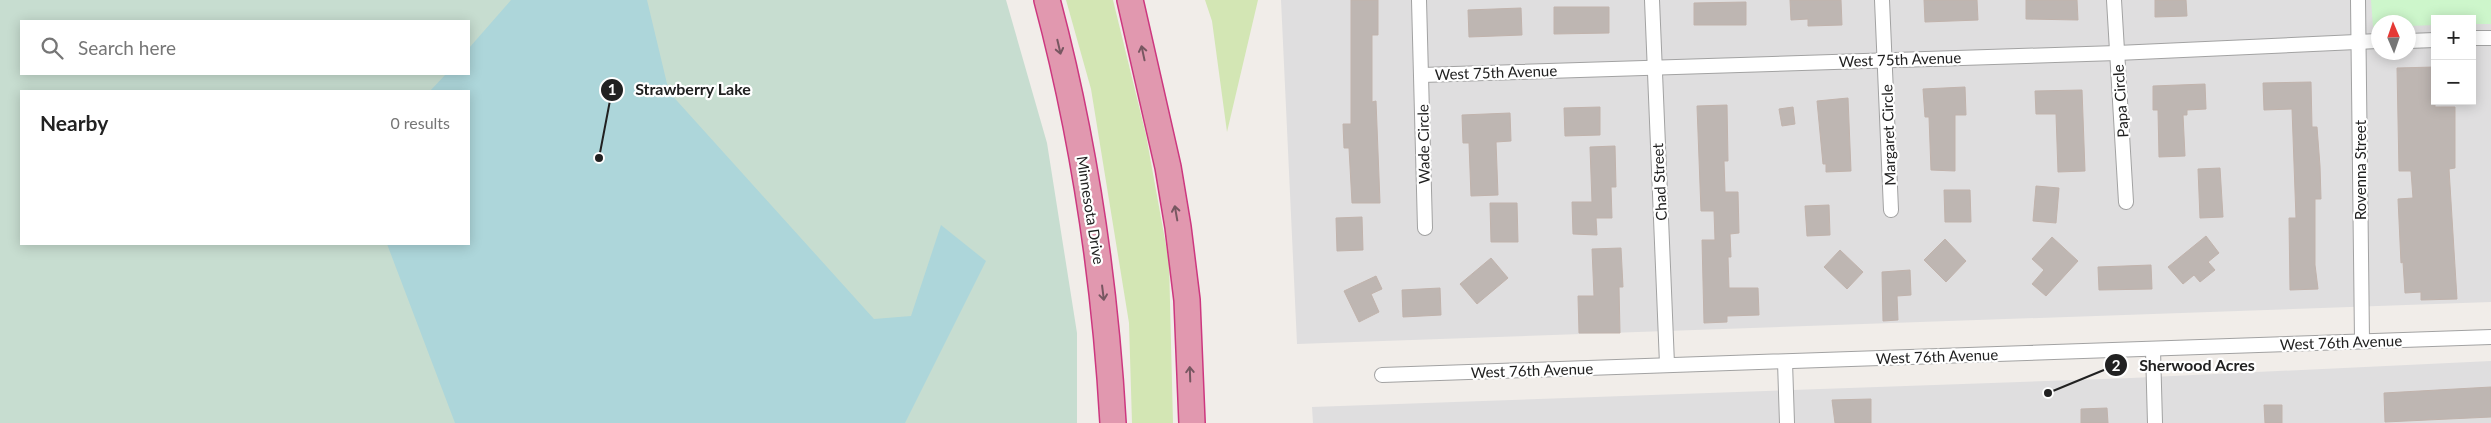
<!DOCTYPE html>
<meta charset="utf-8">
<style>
:root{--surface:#fff;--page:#f2f2f2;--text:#222;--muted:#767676;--line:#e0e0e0}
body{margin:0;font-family:Lato,sans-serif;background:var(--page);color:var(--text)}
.controls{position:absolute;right:15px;top:15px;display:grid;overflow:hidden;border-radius:0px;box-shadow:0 2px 12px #0003}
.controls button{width:45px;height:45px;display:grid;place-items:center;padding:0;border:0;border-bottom:1px solid var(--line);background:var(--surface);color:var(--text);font:25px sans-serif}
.compass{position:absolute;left:2371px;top:15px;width:45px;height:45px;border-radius:50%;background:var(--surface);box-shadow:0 2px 12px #0003;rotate:358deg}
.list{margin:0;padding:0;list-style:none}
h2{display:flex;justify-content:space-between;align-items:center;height:65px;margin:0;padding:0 20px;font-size:21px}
h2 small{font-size:16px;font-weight:400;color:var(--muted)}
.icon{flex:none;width:28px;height:28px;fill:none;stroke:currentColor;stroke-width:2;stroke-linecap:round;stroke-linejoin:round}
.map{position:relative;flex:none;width:2491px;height:423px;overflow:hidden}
.search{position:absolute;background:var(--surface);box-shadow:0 2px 12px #0003;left:20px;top:20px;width:450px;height:55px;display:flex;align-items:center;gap:12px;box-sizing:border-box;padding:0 18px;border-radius:0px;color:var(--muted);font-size:19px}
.panel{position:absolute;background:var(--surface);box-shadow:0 2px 12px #0003;left:20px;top:90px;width:450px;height:155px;border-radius:0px}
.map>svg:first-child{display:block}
</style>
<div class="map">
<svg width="2491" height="423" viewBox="0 0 2491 423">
<rect width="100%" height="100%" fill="#f1ede9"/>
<g fill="#dfdedf" fill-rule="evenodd">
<path d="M 1281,0 L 2491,0 L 2491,302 L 1297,344 ZM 2435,19 L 2472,19 L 2472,101 L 2435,101 ZM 2378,22 L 2408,22 L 2408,52 L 2378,52 Z"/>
<polygon points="2491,361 2491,423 1313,423 1312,407 2131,378"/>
</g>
<g fill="#d3e6b4">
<polygon points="1066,0 1113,0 1146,135 1169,262 1173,423 1132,423 1129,323 1091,89"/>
<polygon points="1205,0 1258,0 1227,132 1212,21"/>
</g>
<path fill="#c7ddd0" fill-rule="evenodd" d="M 0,0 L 1006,0 L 1047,143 L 1077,333 L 1077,423 L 0,423 ZM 21,21 L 469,21 L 469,74 L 21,74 ZM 21,91 L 469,91 L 469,244 L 21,244 Z"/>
<polygon fill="#cdf6cb" points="2371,0 2491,0 2491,24 2472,24 2472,19 2435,19 2435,25 2409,26 2408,22 2378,22 2378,27 2373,27"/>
<polygon fill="#add6da" points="511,0 647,0 669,92 874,319 911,316 941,225 986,261 905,423 455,423 387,244 469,244 469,91 430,91 446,74 469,74 469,48"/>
<g fill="#beb6b2" stroke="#c1b3ac">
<polygon points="1351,0 1378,0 1378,35 1372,35 1372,102 1376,101 1380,203 1352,203 1349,148 1344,148 1343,124 1351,124"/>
<polygon points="1790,0 1841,0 1842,25 1808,26 1808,19 1791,20"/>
<polygon points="1924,0 1977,0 1978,20 1925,22"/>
<polygon points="2026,0 2077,0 2078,20 2026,19"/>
<polygon points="2155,0 2186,0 2187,16 2155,17"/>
<polygon points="1746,2 1746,25 1694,25 1694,3"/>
<polygon points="1554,7 1609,7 1609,33 1554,34"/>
<polygon points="1521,8 1522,35 1469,37 1468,10"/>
<polygon points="2435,67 2435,107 2455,107 2455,168 2449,169 2457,299 2421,300 2421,292 2405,293 2403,262 2401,263 2398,199 2413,198 2411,171 2399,171 2397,68"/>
<polygon points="2311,82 2312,127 2317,127 2320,166 2321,199 2315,199 2315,265 2318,289 2290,290 2289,218 2296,218 2292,109 2264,110 2263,83"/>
<polygon points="2205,84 2206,109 2187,110 2187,115 2183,115 2185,156 2159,157 2158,110 2153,110 2153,86"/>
<polygon points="1965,87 1966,115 1955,115 1955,171 1931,170 1929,117 1925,117 1923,89"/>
<polygon points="2082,90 2085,171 2058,172 2056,114 2036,114 2035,91"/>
<polygon points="1848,98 1851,171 1826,172 1826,164 1823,164 1817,101"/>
<polygon points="1727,105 1728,161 1724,161 1725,192 1738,192 1739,233 1730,234 1731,257 1728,257 1729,288 1758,288 1759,315 1727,316 1727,322 1704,323 1702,240 1715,240 1714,211 1701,211 1697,106"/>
<polygon points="1600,107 1600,135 1565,136 1564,108"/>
<polygon points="1793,107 1795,124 1782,126 1779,109"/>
<polygon points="1510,113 1511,141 1496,142 1498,195 1471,196 1469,143 1463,143 1462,115"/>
<polygon points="1615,146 1616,187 1611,187 1612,218 1596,218 1597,235 1573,234 1572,202 1592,202 1590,147"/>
<polygon points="2220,168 2223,217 2200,218 2198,169"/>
<polygon points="2036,186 2059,188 2056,223 2033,221"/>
<polygon points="1944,190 1970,190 1971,222 1945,222"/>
<polygon points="1490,203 1517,203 1518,242 1491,242"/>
<polygon points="1829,205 1830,235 1807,236 1805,206"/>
<polygon points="1362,217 1363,250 1337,251 1336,218"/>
<polygon points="2206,236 2219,253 2208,262 2215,270 2200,282 2194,275 2183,284 2168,267"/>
<polygon points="2052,237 2078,261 2046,296 2032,284 2044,270 2032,259"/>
<polygon points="1945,239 1966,261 1946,282 1924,260"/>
<polygon points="1621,248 1623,287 1619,287 1620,333 1579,333 1578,296 1594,296 1592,249"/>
<polygon points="1840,250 1863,272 1847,289 1824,267"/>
<polygon points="1491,258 1508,278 1477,304 1460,284"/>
<polygon points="2151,265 2152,289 2099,290 2098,267"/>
<polygon points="1910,270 1911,295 1897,296 1898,320 1883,321 1882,272"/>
<polygon points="1376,276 1382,289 1371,294 1379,312 1359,322 1344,291"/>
<polygon points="1440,288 1441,315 1403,317 1402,290"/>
<polygon points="2491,387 2491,417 2385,422 2384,393"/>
<polygon points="1871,399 1871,423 1835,423 1832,400"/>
<polygon points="2264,405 2282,405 2282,423 2265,423"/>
<polygon points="2107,408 2108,423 2081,423 2081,409"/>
</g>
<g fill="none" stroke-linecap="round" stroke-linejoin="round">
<defs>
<g id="street">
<polyline points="1419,0 1425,228"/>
<polyline points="1652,0 1667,364"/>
<polyline points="1882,0 1891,210"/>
<polyline points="2114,0 2126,202"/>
<polyline points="2358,0 2362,340"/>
<polyline points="2472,38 2491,38"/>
<polyline points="2408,41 2435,40"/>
<polyline points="1422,75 2117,53 2378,41"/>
<polyline points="2153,350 2155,423"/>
<polyline points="1785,362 1787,423"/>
<polyline points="1382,375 2491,337"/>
</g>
<g id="highway">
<path d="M 1047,0 C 1084,139 1105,280 1113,423"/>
<polyline points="1130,0 1168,167 1178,227 1187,300 1192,423"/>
</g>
</defs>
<use href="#street" stroke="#a2a2a2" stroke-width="16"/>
<use href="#highway" stroke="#cd377f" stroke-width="28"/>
<use href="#street" stroke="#fff" stroke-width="14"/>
<use href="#highway" stroke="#e198af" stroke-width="25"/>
</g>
<defs><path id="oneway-shaft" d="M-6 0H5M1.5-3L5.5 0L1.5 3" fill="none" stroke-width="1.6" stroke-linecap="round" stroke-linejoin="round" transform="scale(1.25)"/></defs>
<g stroke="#775761">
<use href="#oneway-shaft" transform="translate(1059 47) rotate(77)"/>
<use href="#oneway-shaft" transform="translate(1143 53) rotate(-102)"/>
<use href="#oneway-shaft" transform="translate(1176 213) rotate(-100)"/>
<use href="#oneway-shaft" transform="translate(1103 293) rotate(83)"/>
<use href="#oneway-shaft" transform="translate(1190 374) rotate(-92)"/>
</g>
<g text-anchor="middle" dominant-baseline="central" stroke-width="4.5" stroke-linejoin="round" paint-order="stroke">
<g font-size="15" fill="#212121" stroke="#fff">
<text transform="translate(1900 59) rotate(-2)">West 75th Avenue</text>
<text transform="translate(1496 72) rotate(-2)">West 75th Avenue</text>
<text transform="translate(2120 101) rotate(-94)">Papa Circle</text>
<text transform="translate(1888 135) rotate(-92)">Margaret Circle</text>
<text transform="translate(1423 144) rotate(-91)">Wade Circle</text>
<text transform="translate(2360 170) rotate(-90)">Rovenna Street</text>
<text transform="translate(1659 182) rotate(-93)">Chad Street</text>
<text transform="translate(1091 210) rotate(81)">Minnesota Drive</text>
<text transform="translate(2341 342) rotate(-2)">West 76th Avenue</text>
<text transform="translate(1937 356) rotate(-2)">West 76th Avenue</text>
<text transform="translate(1532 370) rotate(-2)">West 76th Avenue</text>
</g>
</g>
<path fill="none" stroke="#212121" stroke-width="2" d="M599 158L612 90M2048 393L2116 365"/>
<g fill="#212121" stroke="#fff" stroke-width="2">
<circle cx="599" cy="158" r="5"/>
<circle cx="2048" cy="393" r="5"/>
<circle cx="612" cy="90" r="12"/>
<circle cx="2116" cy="365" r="12"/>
</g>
<g font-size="15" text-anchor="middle" font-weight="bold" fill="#fff">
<text x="612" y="95">1</text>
<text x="2116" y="371">2</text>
</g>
<g font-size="16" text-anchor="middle" font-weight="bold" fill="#212121" stroke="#fff" stroke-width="4.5" stroke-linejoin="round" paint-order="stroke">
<text x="693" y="95">Strawberry Lake</text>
<text x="2197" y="371">Sherwood Acres</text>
</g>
</svg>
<div class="controls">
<button>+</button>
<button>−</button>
</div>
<svg class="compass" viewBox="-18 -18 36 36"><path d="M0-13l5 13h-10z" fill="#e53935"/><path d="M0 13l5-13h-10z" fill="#767676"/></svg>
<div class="search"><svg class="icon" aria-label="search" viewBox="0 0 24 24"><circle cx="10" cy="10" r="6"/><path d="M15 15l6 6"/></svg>Search here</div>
<section class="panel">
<h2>Nearby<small>0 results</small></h2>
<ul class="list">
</ul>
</section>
</div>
